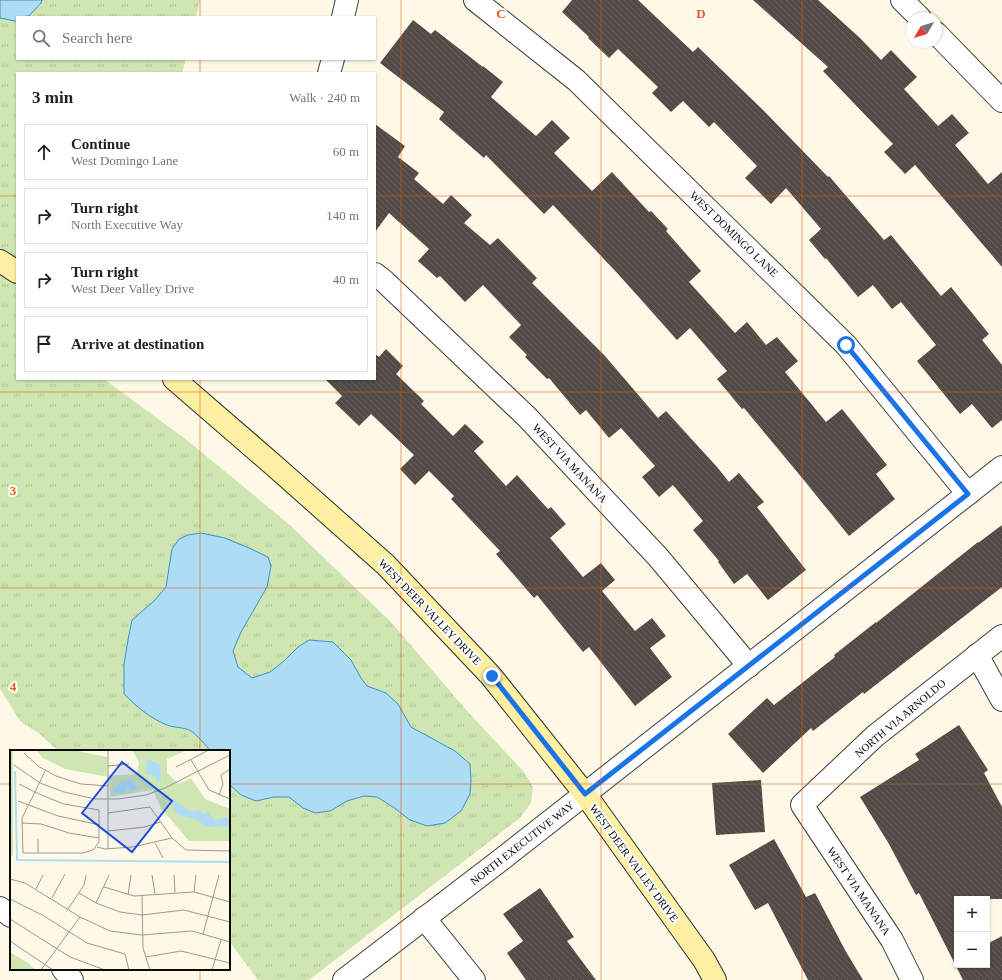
<!DOCTYPE html>
<meta charset="utf-8">
<style>
:root{--surface:#fff;--page:#f2f2f2;--text:#222;--muted:#767676;--line:#e0e0e0}
body{margin:0;font-family:Georgia,serif;background:var(--page);color:var(--text)}
.controls{position:absolute;right:12px;bottom:12px;display:grid;overflow:hidden;border-radius:0px;box-shadow:0 1px 3px #0004}
.controls button{width:36px;height:36px;display:grid;place-items:center;padding:0;border:0;border-bottom:1px solid var(--line);background:var(--surface);color:var(--text);font:20px sans-serif}
.compass{position:absolute;left:906px;top:12px;width:36px;height:36px;border-radius:50%;background:var(--surface);box-shadow:0 1px 3px #0004;rotate:232deg}
.stop{position:absolute;width:12px;height:12px;margin:-9px;border:3px solid #1a73e8;border-radius:50%;background:#fff}
.stop.end{background:#1a73e8;border-color:#fff;box-shadow:0 1px 4px #0008}
.list{margin:0;padding:0;list-style:none}
h2{display:flex;justify-content:space-between;align-items:center;height:52px;margin:0;padding:0 16px;font-size:17px}
h2 small{font-size:13px;font-weight:400;color:var(--muted)}
.list li{display:grid;grid-template-columns:26px 1fr auto;gap:12px;align-items:center;box-sizing:border-box;height:56px;margin:0 8px 8px;padding:0 8px;border:1px solid var(--line);border-radius:0px}
.list b{display:block;font-size:15px;white-space:nowrap}
.list p{margin:0;font-size:13px;white-space:nowrap;color:var(--muted)}
.list em{font-size:13px;font-style:normal;color:var(--muted)}
.icon{flex:none;width:22px;height:22px;fill:none;stroke:currentColor;stroke-width:2;stroke-linecap:round;stroke-linejoin:round}
.map{position:relative;flex:none;width:1002px;height:980px;overflow:hidden}
.search{position:absolute;background:var(--surface);box-shadow:0 1px 3px #0004;left:16px;top:16px;width:360px;height:44px;display:flex;align-items:center;gap:10px;box-sizing:border-box;padding:0 14px;border-radius:0px;color:var(--muted);font-size:15px}
.panel{position:absolute;background:var(--surface);box-shadow:0 1px 3px #0004;left:16px;top:72px;width:360px;height:308px;border-radius:0px}
.map>svg:first-child{display:block}
</style>
<div class="map">
<svg width="1002" height="980" viewBox="0 0 1002 980">
<defs>
<pattern id="grass-tufts" width="24" height="20" patternUnits="userSpaceOnUse"><rect width="24" height="20" fill="#cfe6b3"/><path d="M3 7l-1-3M5 7V3M7 7l1-3M15 17l-1-3M17 17v-4M19 17l1-3" fill="none" stroke="#b0c499"/></pattern>
<pattern id="building-back-hatch" width="6" height="6" patternUnits="userSpaceOnUse"><rect width="6" height="6" fill="#524a46"/><path d="M-1 5l2 2M0 0l6 6M5-1l2 2" fill="none" stroke="#66605c"/></pattern>
</defs>
<rect width="100%" height="100%" fill="#fef9e7"/>
<polygon fill="url(#grass-tufts)" points="0,0 200,0 196,17 17,17 17,59 186,59 182,73 17,73 17,379 104,379 188,441 291,526 391,622 468,712 524,772 533,787 531,803 520,818 309,980 258,980 229,941 229,751 58,751 41,735 20,721 0,689"/>
<g fill="#addcf4" stroke="#3693c9">
<polygon points="0,0 42,0 41,3 29,16 17,17 17,21 15,21 0,18"/>
<path d="M 201,533 L 225,538 L 249,548 L 268,557 L 271,566 L 267,587 L 241,632 L 233,651 L 238,667 L 252,678 L 270,672 L 284,661 L 298,647 L 309,640 L 333,642 L 351,660 L 361,678 L 367,686 L 386,693 L 398,704 L 411,727 L 455,751 L 470,764 L 471,781 L 470,794 L 461,811 L 445,823 L 427,826 L 410,820 L 393,807 L 377,797 L 364,796 L 347,801 L 330,811 L 315,813 L 303,808 L 289,797 L 274,797 L 256,801 L 241,795 L 229,784 L 229,751 L 210,751 C 207,746 196,734 191,731 C 185,727 174,728 167,725 C 150,718 137,707 124,694 L 124,664 L 128,640 L 132,620 L 154,601 L 166,587 L 172,549 L 179,539 L 188,535 Z"/>
</g>
<g fill="url(#building-back-hatch)">
<polygon points="572,0 638,0 693,52 698,47 764,111 828,177 829,176 884,240 891,235 941,296 951,287 989,334 982,340 1002,365 1002,420 992,428 972,404 960,414 917,361 936,345 901,302 892,309 873,285 858,297 826,258 825,259 809,240 821,229 786,188 771,204 745,178 757,166 714,122 709,127 683,101 671,112 652,93 658,87 618,49 609,58 588,38 589,37 562,12"/>
<polygon points="753,0 818,0 860,38 881,60 891,50 917,77 904,89 938,126 952,114 969,133 955,145 988,184 1002,172 1002,267 915,165 905,174 884,152 893,144 823,71 828,67"/>
<polygon points="413,20 431,34 435,30 483,67 483,66 503,82 491,97 536,136 552,120 570,138 554,153 592,191 612,172 649,212 651,211 668,229 666,231 701,271 689,282 735,333 747,322 766,345 777,337 798,361 785,372 826,422 842,409 887,465 876,474 895,499 849,536 803,479 744,408 742,409 717,379 727,371 690,328 677,340 619,275 553,205 544,214 486,155 484,158 439,119 444,112 380,63"/>
<polygon points="375,124 405,146 398,157 419,173 414,179 443,204 451,195 472,215 464,223 490,245 498,238 537,278 532,283 605,356 658,418 666,411 717,467 729,482 739,473 764,502 757,507 806,570 768,600 747,574 734,584 718,562 719,561 693,530 703,521 673,485 659,497 642,477 655,466 621,428 609,438 586,410 580,415 549,378 547,379 525,357 527,355 509,337 521,325 483,285 465,302 440,276 437,278 418,261 429,249 389,213 375,232"/>
<polygon points="386,349 403,366 396,374 424,401 421,404 453,436 465,424 484,442 474,451 506,486 517,475 548,509 551,507 566,524 550,538 583,577 601,563 615,580 602,591 635,631 652,618 666,636 650,648 672,677 635,706 589,647 583,652 537,595 534,598 496,554 500,551 451,499 454,496 429,471 415,485 400,469 414,455 371,414 359,426 335,403 342,396 325,379 375,379 375,354 379,357"/>
<polygon points="1002,525 1002,587 864,694 863,692 813,731 811,728 763,773 728,734 767,698 774,705 835,657 834,655 876,622 876,623 978,542 978,543"/>
<polygon points="959,725 988,770 984,773 1002,807 1002,899 957,899 957,965 987,965 987,944 1002,936 1002,980 963,980 919,893 916,895 889,844 860,797 919,760 915,754"/>
<polygon points="761,780 765,832 716,835 712,783"/>
<polygon points="774,839 806,897 815,893 845,950 863,980 808,980 768,903 755,910 729,865"/>
<polygon points="540,888 574,937 567,941 596,980 526,980 507,953 523,941 503,914"/>
</g>
<g fill="none" stroke-linecap="round" stroke-linejoin="round">
<defs>
<g id="street">
<polyline points="475,0 576,80 846,345 968,494"/>
<polyline points="902,0 920,18"/>
<polyline points="343,17 347,0"/>
<polyline points="936,33 1002,101"/>
<polyline points="329,73 333,59"/>
<polyline points="375,274 384,281 527,417 658,557 749,666"/>
<polyline points="977,655 1002,700"/>
<polyline points="0,908 11,916"/>
<polyline points="424,918 474,980"/>
<polyline points="63,969 72,980"/>
<polyline points="344,980 502,859 1002,467"/>
<polyline points="912,980 892,940 802,805 875,736 1002,636"/>
</g>
<g id="secondary">
<polyline points="0,261 17,272"/>
<polyline points="174,379 278,469 386,565 491,676 585,794 704,960 715,980"/>
</g>
</defs>
<use href="#street" stroke="#3d3d3d" stroke-width="24"/>
<use href="#secondary" stroke="#2c2c2c" stroke-width="24"/>
<use href="#street" stroke="#fff" stroke-width="22"/>
<use href="#secondary" stroke="#fdf0a3" stroke-width="22"/>
</g>
<g fill="none" stroke-linecap="round" stroke-linejoin="round">
<polyline stroke="#1a73e8" stroke-width="5" points="492,676 585,794 968,494 846,345"/>
</g>
<path fill="none" stroke="#e8590c" stroke-width="1" stroke-opacity="0.55" d="M 200,0 L 200,17M 401,0 L 401,980M 601,0 L 601,980M 802,0 L 802,980M 200,59 L 200,73M 0,196 L 17,196M 375,196 L 1002,196M 200,379 L 200,751M 0,392 L 1002,392M 0,588 L 1002,588M 0,784 L 11,784M 229,784 L 1002,784M 200,969 L 200,980"/>
<g text-anchor="middle" dominant-baseline="central" stroke-width="4" stroke-linejoin="round" paint-order="stroke">
<g font-size="11" fill="#0a0a0a" stroke="#fff">
<text transform="translate(734 234) rotate(44)">WEST DOMINGO LANE</text>
<text transform="translate(570 463) rotate(47)">WEST VIA MANANA</text>
<text transform="translate(430 612) rotate(46)">WEST DEER VALLEY DRIVE</text>
<text transform="translate(900 718) rotate(-40)">NORTH VIA ARNOLDO</text>
<text transform="translate(522 843) rotate(-38)">NORTH EXECUTIVE WAY</text>
<text transform="translate(634 863) rotate(54)">WEST DEER VALLEY DRIVE</text>
<text transform="translate(859 891) rotate(56)">WEST VIA MANANA</text>
</g>
</g>
<g transform="translate(10 750)">
<rect width="220" height="220" fill="#fef9e7"/>
<path d="M 0,0 L 3,0 L 3,105 L 0,107 ZM 26,0 L 63,0 L 97,7 L 97,25 L 110,25 L 127,24 L 129,12 L 122,0 L 177,0 L 157,9 L 157,23 L 169,34 L 181,28 L 195,49 L 220,59 L 220,91 L 179,91 L 151,58 L 143,40 L 100,47 L 99,27 L 55,19 L 33,8 ZM 0,202 L 18,213 L 26,220 L 0,220 Z" fill="#cfe6b3"/>
<path d="M 137,9 L 150,15 L 151,31 L 147,32 L 145,26 L 136,24 ZM 121,30 L 127,38 L 125,41 L 122,42 L 118,37 L 116,43 L 103,43 L 103,40 L 111,32 ZM 163,50 L 182,62 L 189,60 L 193,64 L 198,62 L 205,70 L 216,67 L 220,70 L 220,76 L 196,77 L 188,70 L 169,65 L 160,53 Z" fill="#addcf4"/>
<path fill="none" stroke="#addcf4" stroke-width="2" d="M 5,21 L 7,110 L 220,112"/>
<path fill="none" stroke="#9c998f" stroke-width="1" d="M 98,0 L 98,99M 14,3 L 28,16 L 46,26 L 71,34 L 98,36M 181,10 L 199,40 L 220,49M 4,15 L 30,33 L 54,42 L 85,49 L 108,49 L 136,45 L 155,38 L 220,5M 98,16 L 119,14M 166,17 L 199,0M 9,34 L 25,42 L 36,47 L 54,54 L 89,60 L 89,92 L 83,100 L 73,103 L 13,103 L 12,68 L 25,42 L 35,21M 209,45 L 213,34 L 211,25 L 220,19M 8,51 L 48,66 L 90,75M 98,63 L 140,57 L 162,88 L 176,100 L 220,101M 12,73 L 31,74 L 59,83 L 89,88M 98,81 L 135,77 L 150,72M 28,89 L 28,103M 145,93 L 153,108M 87,97 L 95,99 L 122,97 L 162,88M 142,125 L 145,144M 164,125 L 165,142M 0,129 L 15,133 L 70,167 L 100,181 L 132,185 L 182,181 L 220,192M 94,137 L 124,146 L 184,142 L 220,152M 26,139 L 33,125M 184,142 L 186,125M 69,143 L 86,153 L 110,162 L 132,165 L 174,160 L 220,172M 118,145 L 121,125M 132,146 L 133,198 L 140,220M 42,148 L 55,124M 0,149 L 34,166 L 77,193 L 115,204 L 119,220M 86,153 L 99,125M 58,159 L 74,135 L 76,125M 0,169 L 60,207 L 95,220M 193,184 L 209,125M 0,191 L 43,220M 136,207 L 171,201 L 220,213M 31,220 L 70,167M 202,220 L 211,190"/>
<path fill="#1d4ed8" fill-opacity="0.15" stroke="#1d4ed8" stroke-width="2" d="M 112,12 L 162,51 L 122,102 L 72,63 Z"/>
<rect width="220" height="220" fill="none" stroke="#0a0a0a" stroke-width="2"/>
</g>
<g font-size="13" text-anchor="middle" font-weight="bold" fill="#e8590c" stroke="#fff" stroke-width="4" stroke-linejoin="round" paint-order="stroke">
<text x="501" y="18">C</text>
<text x="701" y="18">D</text>
<text x="13" y="495">3</text>
<text x="13" y="691">4</text>
</g>
</svg>
<div class="controls">
<button>+</button>
<button>−</button>
</div>
<svg class="compass" viewBox="-18 -18 36 36"><path d="M0-13l5 13h-10z" fill="#e53935"/><path d="M0 13l5-13h-10z" fill="#767676"/></svg>
<div class="stop" style="left:846px;top:345px"></div>
<div class="stop end" style="left:492px;top:676px"></div>
<div class="search"><svg class="icon" aria-label="search" viewBox="0 0 24 24"><circle cx="10" cy="10" r="6"/><path d="M15 15l6 6"/></svg>Search here</div>
<section class="panel">
<h2>3 min<small>Walk · 240 m</small></h2>
<ul class="list">
<li><svg class="icon" aria-label="ahead" viewBox="0 0 24 24"><path d="M12 20V5M6 11l6-6 6 6"/></svg><div><b>Continue</b><p>West Domingo Lane</p></div><em>60 m</em></li>
<li><svg class="icon" aria-label="right" viewBox="0 0 24 24"><path d="M7 20v-9h11M14 6l5 5-5 5"/></svg><div><b>Turn right</b><p>North Executive Way</p></div><em>140 m</em></li>
<li><svg class="icon" aria-label="right" viewBox="0 0 24 24"><path d="M7 20v-9h11M14 6l5 5-5 5"/></svg><div><b>Turn right</b><p>West Deer Valley Drive</p></div><em>40 m</em></li>
<li><svg class="icon" aria-label="arrive" viewBox="0 0 24 24"><path d="M6 21V4h12l-3 4 3 4H6"/></svg><div><b>Arrive at destination</b></div></li>
</ul>
</section>
</div>
